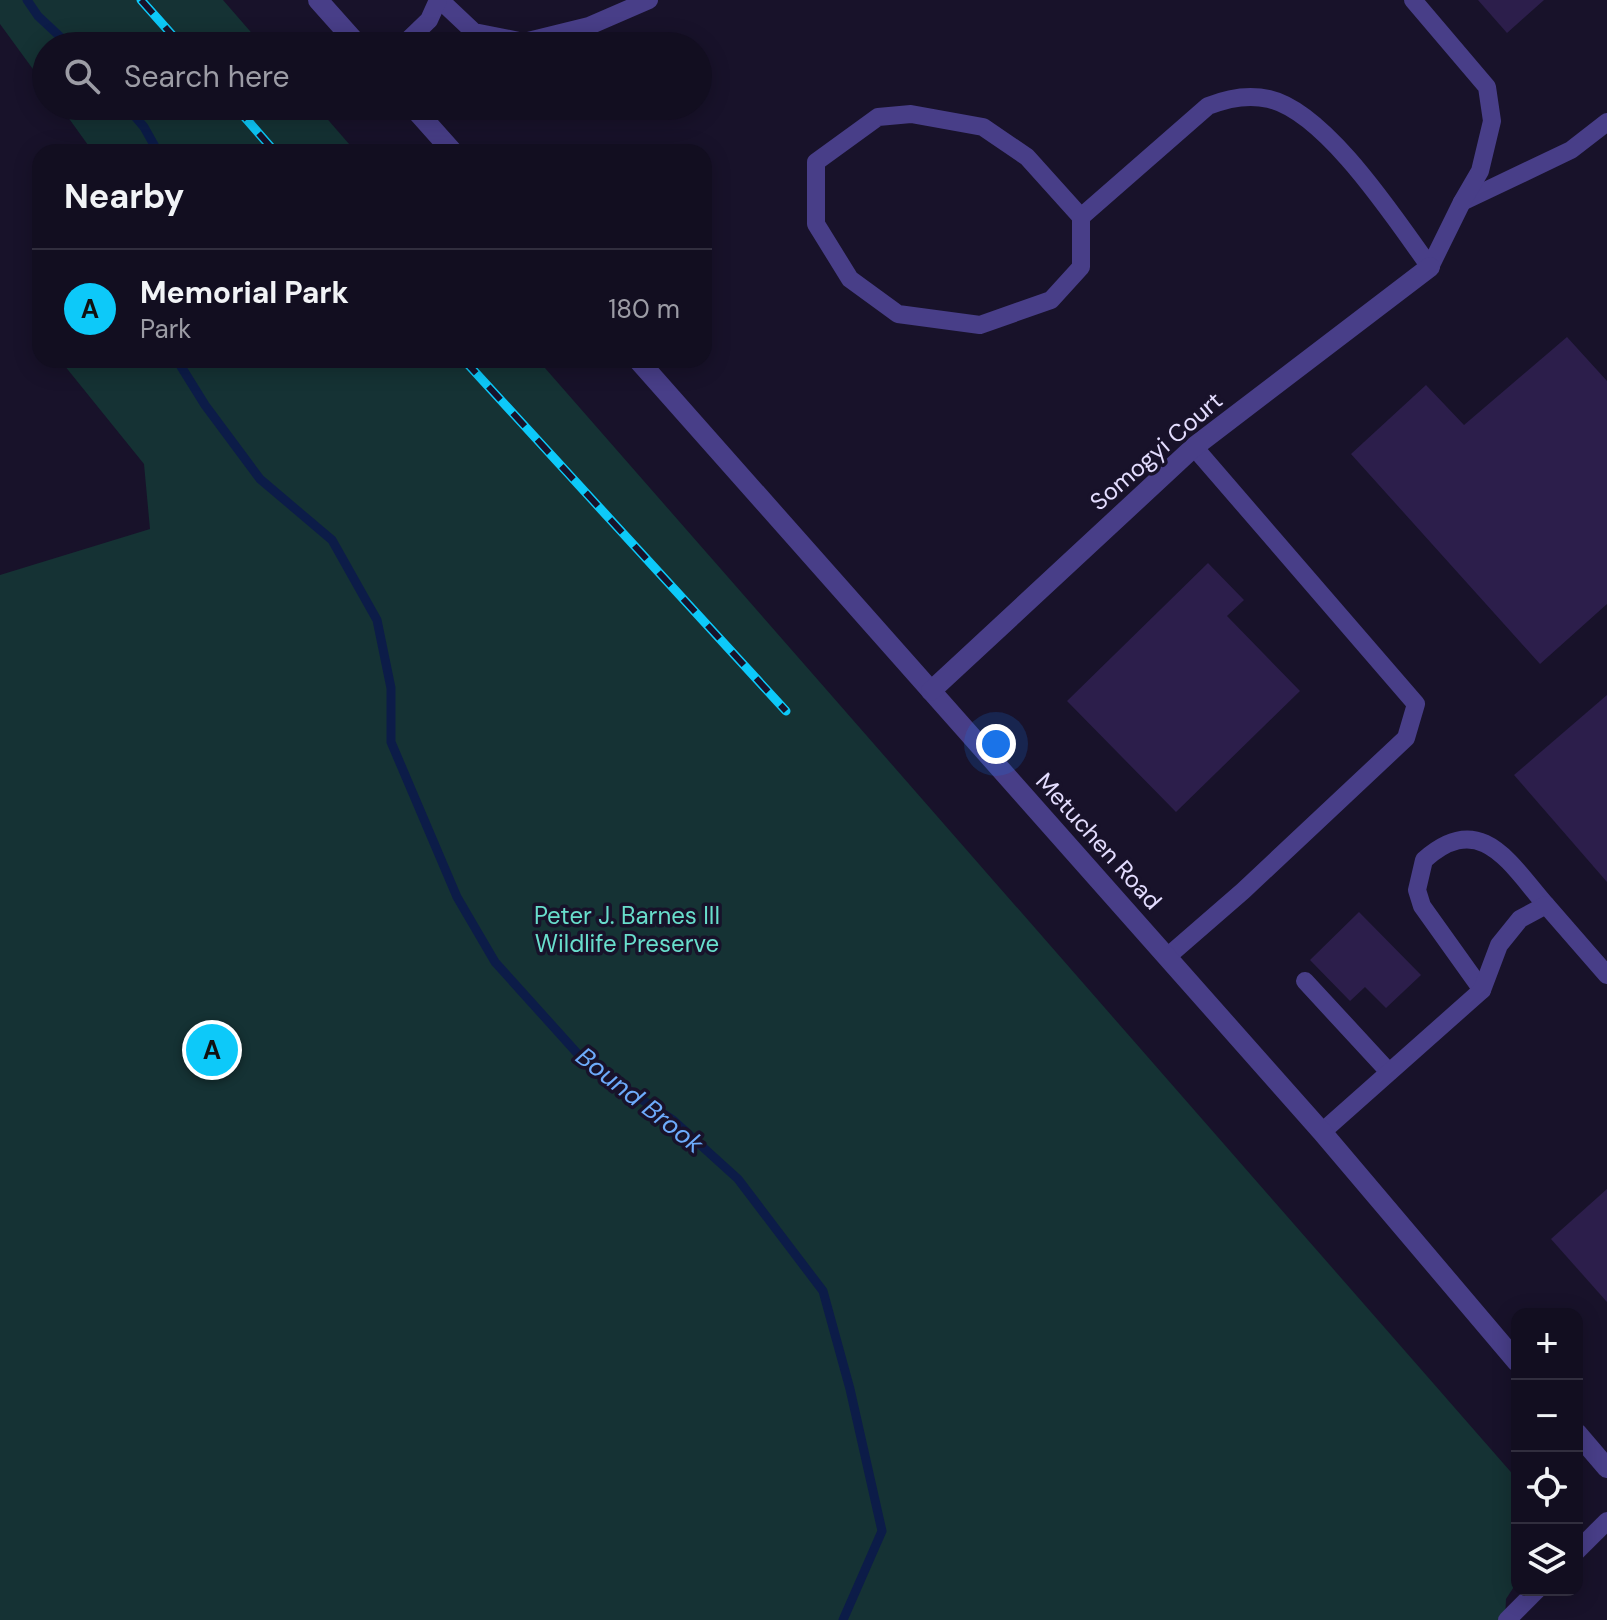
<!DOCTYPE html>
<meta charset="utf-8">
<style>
:root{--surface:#120e20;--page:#1b1729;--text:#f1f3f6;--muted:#9c9ca5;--line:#312e3e;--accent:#0dc9f9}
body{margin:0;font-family:"DM Sans",sans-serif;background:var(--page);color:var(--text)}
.controls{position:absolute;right:24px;bottom:24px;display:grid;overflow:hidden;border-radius:16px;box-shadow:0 4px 20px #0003}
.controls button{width:72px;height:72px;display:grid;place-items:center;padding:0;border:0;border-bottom:2px solid var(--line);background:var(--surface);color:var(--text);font:40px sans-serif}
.you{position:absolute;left:996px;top:744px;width:28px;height:28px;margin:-20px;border:6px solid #fff;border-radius:50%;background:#1a73e8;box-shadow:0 0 0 12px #1a73e833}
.badge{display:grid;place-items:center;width:52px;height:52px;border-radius:50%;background:var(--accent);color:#111;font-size:26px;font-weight:700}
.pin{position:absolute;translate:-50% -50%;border:4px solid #fff;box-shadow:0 2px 8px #0006}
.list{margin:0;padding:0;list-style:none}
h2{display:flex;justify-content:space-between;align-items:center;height:104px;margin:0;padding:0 32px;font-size:34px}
h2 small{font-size:26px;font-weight:400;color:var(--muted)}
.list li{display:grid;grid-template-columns:52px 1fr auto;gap:24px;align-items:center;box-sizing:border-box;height:120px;padding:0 32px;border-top:2px solid var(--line)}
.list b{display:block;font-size:30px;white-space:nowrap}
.list p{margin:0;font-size:26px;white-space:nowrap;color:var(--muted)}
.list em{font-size:26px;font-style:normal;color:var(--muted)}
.icon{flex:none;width:44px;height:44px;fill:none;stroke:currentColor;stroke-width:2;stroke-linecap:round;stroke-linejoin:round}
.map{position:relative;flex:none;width:1607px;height:1620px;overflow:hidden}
.search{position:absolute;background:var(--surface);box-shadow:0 4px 20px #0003;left:32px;top:32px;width:680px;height:88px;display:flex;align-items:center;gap:20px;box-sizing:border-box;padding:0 28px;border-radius:44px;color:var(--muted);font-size:30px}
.panel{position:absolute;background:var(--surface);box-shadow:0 4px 20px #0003;left:32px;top:144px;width:680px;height:224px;border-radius:24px}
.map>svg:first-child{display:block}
</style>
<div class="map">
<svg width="1607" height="1620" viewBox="0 0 1607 1620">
<rect width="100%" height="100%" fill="#18122a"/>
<g fill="#153234">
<polygon points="0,0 223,0 263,46 46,46 46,87 0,24"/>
<polygon points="60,106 316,106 356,152 93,152"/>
<polygon points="60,360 538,360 1517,1479 1517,1582 1506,1599 1505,1620 0,1620 0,575 150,529 144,464"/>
</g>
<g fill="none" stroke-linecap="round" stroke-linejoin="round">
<g stroke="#0c1c48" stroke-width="9">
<polyline points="27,0 38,16 70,46"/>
<polyline points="126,106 144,127 158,152"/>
<polyline points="177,360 205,405 260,479 332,540 377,620 391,688 391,742 457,897 495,962 586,1063 673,1120 738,1179 823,1291 850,1389 882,1531 843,1620"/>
</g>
</g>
<g fill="#2c1e4b">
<polygon points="1478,0 1544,0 1507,33"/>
<polygon points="1567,337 1607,381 1607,604 1540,664 1351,454 1426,385 1464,425"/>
<polygon points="1208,563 1244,600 1227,616 1300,691 1176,812 1067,701"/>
<polygon points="1607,695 1607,882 1514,775"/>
<polygon points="1359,912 1421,975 1386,1008 1365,987 1350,1001 1310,960"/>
<polygon points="1607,1189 1607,1302 1551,1239"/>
</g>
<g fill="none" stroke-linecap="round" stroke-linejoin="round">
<g stroke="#483e88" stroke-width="18">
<polyline points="440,0 474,32 524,42 589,26 649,0"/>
<polyline points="402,46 429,20 438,0"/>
<polyline points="1462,202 1571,150 1607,122"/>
<path d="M 1081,217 L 1027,157 L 983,127 L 911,114 L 878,117 L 816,162 L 816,224 L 850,279 L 898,314 L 980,325 L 1051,300 L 1081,267 L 1081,217 L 1208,106 C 1228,98 1248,94 1269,99 C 1326,112 1396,220 1430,267 L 1462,202 L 1480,171 L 1492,121 L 1487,87 L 1413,0"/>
<polyline points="1167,957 1243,891 1406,738 1416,704 1194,447"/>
<polyline points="1305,981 1389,1072"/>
<path d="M 1482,990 L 1422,906 L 1417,890 L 1424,860 C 1481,809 1510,864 1546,905"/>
<polyline points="1322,1132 1482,990 1499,945 1520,919 1546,905 1607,975"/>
<polyline points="1577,1551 1607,1521"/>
<polyline points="1507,1620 1537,1590"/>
</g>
<g stroke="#483e88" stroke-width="20">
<polyline points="318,0 359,46"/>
<polyline points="412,106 453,152"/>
<polyline points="638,360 1322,1132 1517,1362"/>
<polyline points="931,691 1194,447 1430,267"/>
<polyline points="1577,1433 1607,1468"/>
</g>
<defs>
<g id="rail">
<polyline points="141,0 182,46"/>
<polyline points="235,106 275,152"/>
<polyline points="464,360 786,711"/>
</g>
</defs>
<use href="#rail" stroke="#0dc9f9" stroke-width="9"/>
<use href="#rail" stroke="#18122a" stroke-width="6" stroke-dasharray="18" stroke-linecap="butt"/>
</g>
<g text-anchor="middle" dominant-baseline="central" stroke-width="7" stroke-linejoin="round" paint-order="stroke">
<g font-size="24" fill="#e3dcfe" stroke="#18122a">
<text transform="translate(1156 451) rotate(-41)">Somogyi Court</text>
<text transform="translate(1099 841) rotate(48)">Metuchen Road</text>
</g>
<g font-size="24" fill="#68decc" stroke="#18122a">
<text x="627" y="915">Peter J. Barnes III<tspan x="627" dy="28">Wildlife Preserve</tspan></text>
</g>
<g font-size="26" font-style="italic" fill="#6dabfb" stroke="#18122a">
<text transform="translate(640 1100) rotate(38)">Bound Brook</text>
</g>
</g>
</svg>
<div class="controls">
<button>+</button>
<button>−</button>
<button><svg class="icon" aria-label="locate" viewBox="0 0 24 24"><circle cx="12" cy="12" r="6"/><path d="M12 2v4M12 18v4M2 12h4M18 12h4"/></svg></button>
<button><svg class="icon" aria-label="layers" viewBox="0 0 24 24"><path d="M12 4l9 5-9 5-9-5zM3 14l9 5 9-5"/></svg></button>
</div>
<div class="you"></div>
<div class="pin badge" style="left:212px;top:1050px">A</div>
<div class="search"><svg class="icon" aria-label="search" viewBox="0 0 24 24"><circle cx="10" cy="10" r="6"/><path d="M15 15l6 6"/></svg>Search here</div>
<section class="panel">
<h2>Nearby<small></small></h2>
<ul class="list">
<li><span class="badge">A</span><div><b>Memorial Park</b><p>Park</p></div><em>180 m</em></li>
</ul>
</section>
</div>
